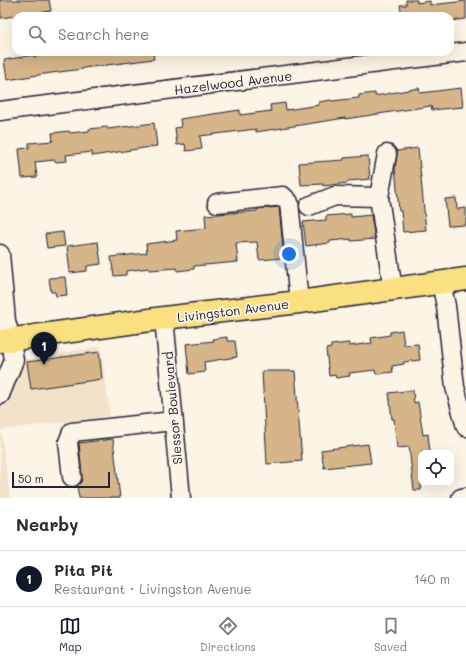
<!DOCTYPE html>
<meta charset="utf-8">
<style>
:root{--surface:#fff;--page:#f2f2f3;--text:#2b2b33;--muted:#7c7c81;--line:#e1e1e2;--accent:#111827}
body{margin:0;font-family:Mali,sans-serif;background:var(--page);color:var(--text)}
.controls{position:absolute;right:12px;bottom:12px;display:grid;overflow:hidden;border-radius:8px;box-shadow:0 4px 16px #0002}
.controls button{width:36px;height:36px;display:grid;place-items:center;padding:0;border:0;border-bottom:1px solid var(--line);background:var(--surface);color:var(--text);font:20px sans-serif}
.scale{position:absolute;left:12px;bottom:10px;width:98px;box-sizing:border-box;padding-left:4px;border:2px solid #22223b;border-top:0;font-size:11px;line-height:14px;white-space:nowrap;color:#22223b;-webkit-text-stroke:3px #fcf5e5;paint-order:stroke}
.you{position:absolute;left:289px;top:254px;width:14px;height:14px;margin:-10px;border:3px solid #fff;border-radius:50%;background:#1a73e8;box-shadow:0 0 0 6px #1a73e833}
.badge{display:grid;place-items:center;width:26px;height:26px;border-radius:50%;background:var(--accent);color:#fff;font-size:13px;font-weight:700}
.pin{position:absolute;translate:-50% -33px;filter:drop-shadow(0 1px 2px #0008)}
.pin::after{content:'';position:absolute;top:21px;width:14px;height:12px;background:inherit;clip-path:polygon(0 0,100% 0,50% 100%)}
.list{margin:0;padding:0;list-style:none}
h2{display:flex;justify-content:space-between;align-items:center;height:52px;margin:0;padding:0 16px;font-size:17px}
h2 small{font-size:13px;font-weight:400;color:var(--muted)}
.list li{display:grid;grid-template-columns:26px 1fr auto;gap:12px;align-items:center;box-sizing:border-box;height:56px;padding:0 16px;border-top:1px solid var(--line)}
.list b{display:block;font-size:15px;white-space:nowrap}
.list p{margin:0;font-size:13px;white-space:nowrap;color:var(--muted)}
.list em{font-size:13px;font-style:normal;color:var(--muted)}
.icon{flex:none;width:22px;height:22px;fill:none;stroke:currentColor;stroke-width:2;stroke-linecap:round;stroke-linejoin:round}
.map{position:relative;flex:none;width:466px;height:498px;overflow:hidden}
.search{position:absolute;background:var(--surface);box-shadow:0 4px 16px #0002;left:12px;right:12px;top:12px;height:44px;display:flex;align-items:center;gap:10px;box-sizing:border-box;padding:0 14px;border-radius:12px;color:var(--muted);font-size:15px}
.sheet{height:108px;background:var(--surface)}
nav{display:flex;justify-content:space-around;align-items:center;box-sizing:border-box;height:56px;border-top:1px solid var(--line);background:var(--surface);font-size:11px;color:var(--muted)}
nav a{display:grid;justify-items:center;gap:2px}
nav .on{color:var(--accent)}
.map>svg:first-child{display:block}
</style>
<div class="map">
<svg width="466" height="498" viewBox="0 0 466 498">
<rect width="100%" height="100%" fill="#fcf5e5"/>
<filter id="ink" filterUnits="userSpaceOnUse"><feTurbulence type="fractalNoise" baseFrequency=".025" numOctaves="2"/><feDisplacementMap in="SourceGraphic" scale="8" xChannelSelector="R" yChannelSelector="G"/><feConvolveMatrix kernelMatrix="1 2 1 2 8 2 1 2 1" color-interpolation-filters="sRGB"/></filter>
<g filter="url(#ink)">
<polygon fill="#f1e2c9" points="101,346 110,416 1,430 10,498 0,498 0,364"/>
<g fill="#d6b689" stroke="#22223b">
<polygon points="0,0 49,0 51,11 1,18"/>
<polygon points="406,0 417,0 417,3 430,1 430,5 466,1 466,19 450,21 450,16 402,16 400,5 406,5"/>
<polygon points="59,52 153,52 154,59 83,68 83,69 51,73 7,80 4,60 34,55 34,57 60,53"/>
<polygon points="419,88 420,93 461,88 463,107 432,110 431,106 345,119 345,118 256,132 256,129 200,136 202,149 186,151 185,144 177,145 175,128 181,127 180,119 240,110 240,115 271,111 270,105 285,103 286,110 319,105 319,102 331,100 332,101 359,98 359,95 375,93 375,96"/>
<polygon points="154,123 157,146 92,156 92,152 66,155 67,161 56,162 55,160 35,162 37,177 22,178 19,149 29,148 29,143 53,141 52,133 69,131 70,133 89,131 89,129 107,127 108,129"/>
<polygon points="418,148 426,230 403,232 401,211 399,211 395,167 397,156 397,151"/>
<polygon points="368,156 370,179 348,181 348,183 323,186 323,184 301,185 299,163 344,160 344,158"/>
<polygon points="456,198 457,209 466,208 466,225 448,226 445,199"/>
<polygon points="279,207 284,258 259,260 257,242 236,243 238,262 194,266 194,269 177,271 177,268 149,270 149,268 126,271 126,275 114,276 111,257 147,253 146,244 177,240 176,231 206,228 205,215 257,211 257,209"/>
<polygon points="351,214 351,217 371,215 375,239 351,241 351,239 330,241 330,243 306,246 303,222 326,220 326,216"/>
<polygon points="63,232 65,246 47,248 45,234"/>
<polygon points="98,242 101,264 87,266 87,271 70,273 67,246"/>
<polygon points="65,277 67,295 56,296 55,292 51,292 49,278"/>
<polygon points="402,330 404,345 418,344 420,360 404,362 404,364 392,366 393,372 376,374 375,370 349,373 350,376 336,378 335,375 329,376 326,349 331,348 331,345 349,343 349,346 372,343 371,338 390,335 390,332"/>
<polygon points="227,337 227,341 235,341 237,357 204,362 205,372 189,374 186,344 214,341 213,339"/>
<polygon points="99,352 102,379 31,389 27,362"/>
<polygon points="262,371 295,371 302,461 267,464"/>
<polygon points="413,390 414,403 418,402 423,435 428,434 430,453 421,453 421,490 414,490 409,447 397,448 394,419 392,419 389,393"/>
<polygon points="113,439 120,498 79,498 77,486 81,482 82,476 79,443"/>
<polygon points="368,444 371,463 324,468 321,450"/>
</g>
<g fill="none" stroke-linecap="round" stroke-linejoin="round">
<defs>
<g id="minor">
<polyline points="0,111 466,52"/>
<polyline points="387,154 379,197 393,290"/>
<polyline points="217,203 283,196 289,202 299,302"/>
<polyline points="309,206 335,196 379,197"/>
<polyline points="0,254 6,321 11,340 14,360 0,395"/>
<polyline points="441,283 446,306 455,387 466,427"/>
<polyline points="164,318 181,498"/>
<polyline points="72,477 68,442 72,432 173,421"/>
<polyline points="461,498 466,497"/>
</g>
<polyline id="major" points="0,341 164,318 299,302 466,279"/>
</defs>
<use href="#minor" stroke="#22223b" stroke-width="21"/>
<use href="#major" stroke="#22223b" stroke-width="25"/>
<use href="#minor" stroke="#fcf5e5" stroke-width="18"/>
<use href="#major" stroke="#fbe080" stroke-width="22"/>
</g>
</g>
<g text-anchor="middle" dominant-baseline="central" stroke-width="3.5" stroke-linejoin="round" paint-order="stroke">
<g font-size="13" fill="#22223b" stroke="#fcf5e5">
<text transform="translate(233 82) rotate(-7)">Hazelwood Avenue</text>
<text transform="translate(233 310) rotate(-7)">Livingston Avenue</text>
<text transform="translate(172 408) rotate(-95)">Slessor Boulevard</text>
</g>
</g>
</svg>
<div class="controls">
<button><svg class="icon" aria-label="locate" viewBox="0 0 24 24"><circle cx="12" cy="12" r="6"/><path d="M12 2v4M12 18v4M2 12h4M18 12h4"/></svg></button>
</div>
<div class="scale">50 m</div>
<div class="you"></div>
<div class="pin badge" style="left:44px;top:365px">1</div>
<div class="search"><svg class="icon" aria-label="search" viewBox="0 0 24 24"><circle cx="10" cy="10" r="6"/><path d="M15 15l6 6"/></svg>Search here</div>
</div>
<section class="sheet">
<h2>Nearby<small></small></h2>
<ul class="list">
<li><span class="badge">1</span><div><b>Pita Pit</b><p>Restaurant · Livingston Avenue</p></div><em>140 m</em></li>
</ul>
</section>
<nav>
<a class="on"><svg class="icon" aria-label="map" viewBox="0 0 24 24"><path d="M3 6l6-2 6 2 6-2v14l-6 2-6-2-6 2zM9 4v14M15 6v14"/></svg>Map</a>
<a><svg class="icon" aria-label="directions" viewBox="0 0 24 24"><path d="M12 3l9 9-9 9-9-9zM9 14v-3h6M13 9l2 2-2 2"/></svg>Directions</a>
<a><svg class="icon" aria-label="saved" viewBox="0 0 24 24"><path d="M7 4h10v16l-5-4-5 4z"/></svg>Saved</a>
</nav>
